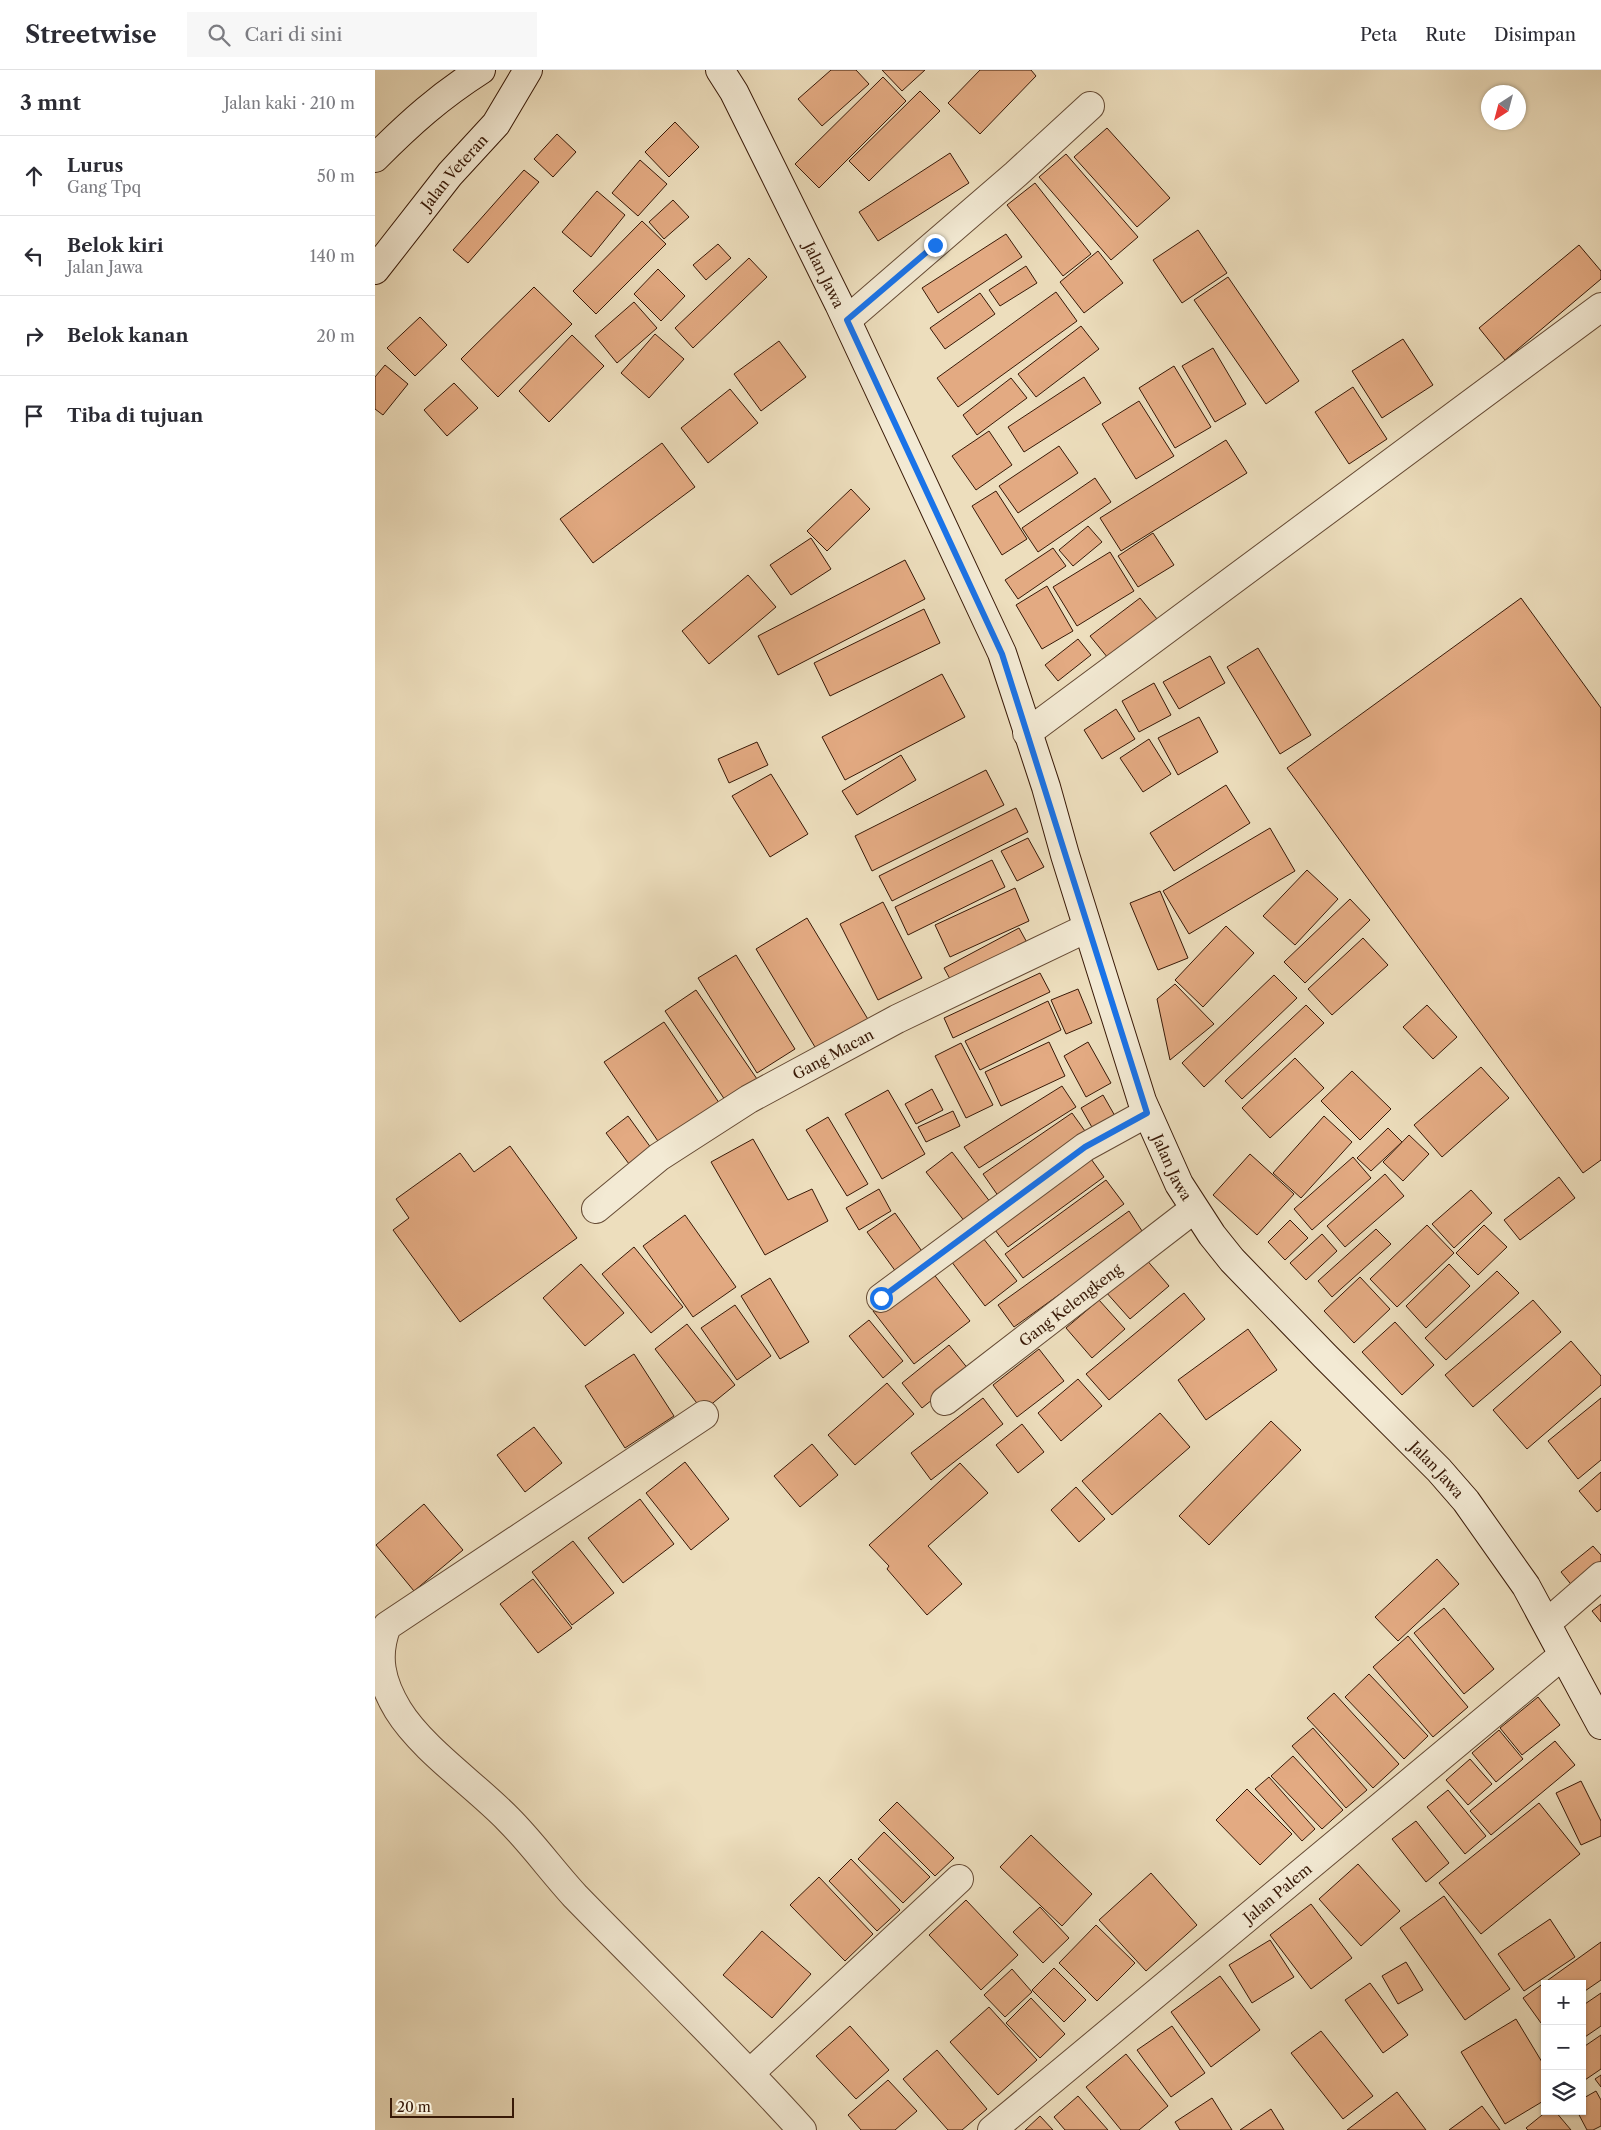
<!DOCTYPE html>
<html lang="id">
<meta charset="utf-8">
<style>
:root{--surface:#fff;--page:#f7f7f7;--text:#2b2b33;--muted:#7c7c81;--line:#e1e1e2}
body{margin:0;font-family:"Libre Caslon Text",serif;background:var(--page);color:var(--text)}
.controls{position:absolute;right:15px;bottom:15px;display:grid;overflow:hidden;border-radius:0px;box-shadow:0 1px 4px #0004}
.controls button{width:45px;height:45px;display:grid;place-items:center;padding:0;border:0;border-bottom:1px solid var(--line);background:var(--surface);color:var(--text);font:25px sans-serif}
.compass{position:absolute;left:1106px;top:15px;width:45px;height:45px;border-radius:50%;background:var(--surface);box-shadow:0 1px 4px #0004;rotate:216deg}
.scale{position:absolute;left:15px;bottom:12px;width:124px;box-sizing:border-box;padding-left:5px;border:2px solid #381907;border-top:0;font-size:14px;line-height:18px;white-space:nowrap;color:#381907;-webkit-text-stroke:4px #f3ead4;paint-order:stroke}
.stop{position:absolute;width:15px;height:15px;margin:-11px;border:4px solid #1a73e8;border-radius:50%;background:#fff}
.stop.end{background:#1a73e8;border-color:#fff;box-shadow:0 1px 5px #0008}
.list{margin:0;padding:0;list-style:none}
h2{display:flex;justify-content:space-between;align-items:center;height:65px;margin:0;padding:0 20px;font-size:21px}
h2 small{font-size:16px;font-weight:400;color:var(--muted)}
.list li{display:grid;grid-template-columns:32px 1fr auto;gap:15px;align-items:center;box-sizing:border-box;height:80px;padding:0 20px;border-top:1px solid var(--line)}
.list b{display:block;font-size:19px;white-space:nowrap}
.list p{margin:0;font-size:16px;white-space:nowrap;color:var(--muted)}
.list em{font-size:16px;font-style:normal;color:var(--muted)}
.icon{flex:none;width:28px;height:28px;fill:none;stroke:currentColor;stroke-width:2;stroke-linecap:round;stroke-linejoin:round}
.map{position:relative;flex:none;width:1226px;height:2060px;overflow:hidden}
header{display:flex;align-items:center;gap:30px;box-sizing:border-box;height:70px;padding:0 25px;background:var(--surface);border-bottom:1px solid var(--line)}
header strong{font-size:24px}
nav{display:flex;gap:28px;margin-inline-start:auto;font-size:18px}
.search{width:350px;height:45px;background:var(--page);display:flex;align-items:center;gap:12px;box-sizing:border-box;padding:0 18px;border-radius:0px;color:var(--muted);font-size:19px}
main{display:flex}
aside{flex:1;background:var(--surface)}
.map>svg:first-child{display:block}
</style>
<header>
<strong>Streetwise</strong>
<div class="search"><svg class="icon" aria-label="search" viewBox="0 0 24 24"><circle cx="10" cy="10" r="6"/><path d="M15 15l6 6"/></svg>Cari di sini</div>
<nav><a>Peta</a><a>Rute</a><a>Disimpan</a></nav>
</header>
<main>
<aside>
<h2>3 mnt<small>Jalan kaki · 210 m</small></h2>
<ul class="list">
<li><svg class="icon" aria-label="ahead" viewBox="0 0 24 24"><path d="M12 20V5M6 11l6-6 6 6"/></svg><div><b>Lurus</b><p>Gang Tpq</p></div><em>50 m</em></li>
<li><svg class="icon" aria-label="left" viewBox="0 0 24 24"><path d="M17 20v-9H6M10 6l-5 5 5 5"/></svg><div><b>Belok kiri</b><p>Jalan Jawa</p></div><em>140 m</em></li>
<li><svg class="icon" aria-label="right" viewBox="0 0 24 24"><path d="M7 20v-9h11M14 6l5 5-5 5"/></svg><div><b>Belok kanan</b></div><em>20 m</em></li>
<li><svg class="icon" aria-label="arrive" viewBox="0 0 24 24"><path d="M6 21V4h12l-3 4 3 4H6"/></svg><div><b>Tiba di tujuan</b></div></li>
</ul>
</aside>
<div class="map">
<svg width="1226" height="2060" viewBox="0 0 1226 2060">
<rect width="100%" height="100%" fill="#eddebd"/>
<filter id="stains"><feTurbulence type="fractalNoise" baseFrequency=".004" numOctaves="4"/><feColorMatrix values="0 0 0 0 .2 0 0 0 0 .09 0 0 0 0 .02 0 0 0 .5 -.17"/></filter>
<radialGradient id="worn" r=".72"><stop offset=".6" stop-color="#630" stop-opacity="0"/><stop offset="1" stop-color="#630" stop-opacity=".3"/></radialGradient>
<g fill="#e3aa82" stroke="#381907">
<polygon points="456,0 481,0 494,14 447,56 423,29"/>
<polygon points="507,0 550,0 527,21"/>
<polygon points="605,0 656,0 661,6 605,64 573,33"/>
<polygon points="508,7 531,31 444,118 420,94"/>
<polygon points="545,21 565,41 494,111 474,91"/>
<polygon points="300,52 324,77 294,107 270,82"/>
<polygon points="732,58 795,128 762,157 699,87"/>
<polygon points="182,64 201,82 178,107 159,89"/>
<polygon points="575,83 594,113 503,171 484,142"/>
<polygon points="691,84 763,167 736,190 664,107"/>
<polygon points="265,90 292,114 263,146 237,123"/>
<polygon points="149,100 164,112 93,193 78,180"/>
<polygon points="660,113 716,184 688,206 632,135"/>
<polygon points="222,121 250,145 216,187 187,162"/>
<polygon points="298,130 314,147 289,169 274,152"/>
<polygon points="267,151 291,174 221,244 198,221"/>
<polygon points="823,160 852,203 807,233 778,190"/>
<polygon points="631,164 647,187 563,243 547,218"/>
<polygon points="343,174 356,188 331,210 318,195"/>
<polygon points="1204,175 1226,201 1226,209 1130,290 1104,258"/>
<polygon points="723,181 748,213 709,243 685,212"/>
<polygon points="374,188 392,207 318,278 300,258"/>
<polygon points="651,196 662,213 625,236 614,220"/>
<polygon points="283,199 310,226 286,251 259,224"/>
<polygon points="853,207 924,311 891,334 819,230"/>
<polygon points="159,217 197,254 123,327 86,289"/>
<polygon points="681,222 702,251 583,337 562,308"/>
<polygon points="605,223 620,244 570,279 555,258"/>
<polygon points="259,232 282,258 242,293 220,266"/>
<polygon points="45,247 72,275 40,306 12,278"/>
<polygon points="706,256 724,279 661,327 643,304"/>
<polygon points="280,264 309,289 274,328 246,303"/>
<polygon points="197,265 229,296 174,352 144,321"/>
<polygon points="1028,269 1058,315 1007,348 977,301"/>
<polygon points="404,271 431,307 386,341 359,304"/>
<polygon points="838,278 871,334 840,352 807,296"/>
<polygon points="10,295 33,314 8,345 0,339 0,307"/>
<polygon points="799,296 836,357 800,378 764,318"/>
<polygon points="709,307 726,333 649,382 633,357"/>
<polygon points="636,308 652,328 602,365 588,345"/>
<polygon points="79,313 103,338 72,366 49,340"/>
<polygon points="978,317 1012,369 974,394 940,342"/>
<polygon points="355,319 383,353 333,393 306,358"/>
<polygon points="764,331 799,386 761,409 727,354"/>
<polygon points="614,361 637,395 601,420 577,386"/>
<polygon points="851,370 872,403 746,481 725,448"/>
<polygon points="287,373 320,417 218,493 185,449"/>
<polygon points="684,376 703,403 643,443 624,416"/>
<polygon points="720,408 736,432 663,482 647,458"/>
<polygon points="476,419 495,439 452,481 432,461"/>
<polygon points="621,421 652,469 627,485 597,436"/>
<polygon points="713,456 727,472 698,496 684,480"/>
<polygon points="778,463 799,495 763,517 743,486"/>
<polygon points="436,468 456,499 416,525 395,495"/>
<polygon points="678,478 691,496 643,529 630,510"/>
<polygon points="735,482 759,521 702,556 678,517"/>
<polygon points="530,490 550,529 403,605 383,566"/>
<polygon points="373,505 401,537 334,594 307,561"/>
<polygon points="672,516 698,561 667,579 641,535"/>
<polygon points="765,528 782,549 733,588 715,566"/>
<polygon points="1146,528 1226,638 1226,1090 1208,1103 912,698"/>
<polygon points="549,539 565,573 455,626 439,593"/>
<polygon points="703,569 716,585 683,611 670,595"/>
<polygon points="883,578 936,665 905,684 852,597"/>
<polygon points="835,586 850,613 804,639 788,612"/>
<polygon points="567,604 590,647 470,710 447,667"/>
<polygon points="779,613 796,645 764,662 747,631"/>
<polygon points="741,639 760,669 727,689 709,660"/>
<polygon points="824,647 843,682 803,705 783,668"/>
<polygon points="774,669 796,704 768,722 745,688"/>
<polygon points="382,672 393,695 354,713 343,689"/>
<polygon points="526,685 541,710 482,745 467,721"/>
<polygon points="611,700 629,735 497,801 480,766"/>
<polygon points="396,704 433,764 395,787 357,726"/>
<polygon points="851,715 875,753 799,801 775,763"/>
<polygon points="641,738 653,762 517,831 504,806"/>
<polygon points="895,758 920,801 814,864 788,821"/>
<polygon points="653,768 669,797 642,811 626,781"/>
<polygon points="617,790 630,817 533,865 520,837"/>
<polygon points="932,800 963,829 920,875 888,846"/>
<polygon points="640,818 654,851 575,887 560,855"/>
<polygon points="785,821 813,888 783,900 755,833"/>
<polygon points="975,829 995,850 930,913 909,892"/>
<polygon points="508,832 547,908 503,930 465,854"/>
<polygon points="432,848 494,951 443,982 381,879"/>
<polygon points="851,856 879,883 828,937 800,910"/>
<polygon points="644,858 655,878 580,918 569,898"/>
<polygon points="988,868 1013,895 957,945 933,919"/>
<polygon points="361,885 420,979 382,1003 323,908"/>
<polygon points="665,903 675,922 578,968 569,948"/>
<polygon points="899,905 922,928 829,1017 807,993"/>
<polygon points="800,914 839,954 795,990 782,929"/>
<polygon points="703,919 717,953 691,964 676,930"/>
<polygon points="321,920 382,1009 350,1030 290,941"/>
<polygon points="673,931 686,960 605,1000 590,971"/>
<polygon points="931,935 949,953 867,1029 850,1011"/>
<polygon points="1052,935 1082,967 1058,989 1028,957"/>
<polygon points="289,952 349,1040 289,1080 229,992"/>
<polygon points="674,972 690,1006 626,1036 610,1002"/>
<polygon points="713,972 736,1013 711,1027 689,986"/>
<polygon points="586,973 618,1035 591,1048 560,986"/>
<polygon points="920,988 949,1018 895,1068 867,1038"/>
<polygon points="1106,997 1134,1028 1067,1087 1039,1055"/>
<polygon points="977,1001 1016,1039 985,1070 946,1031"/>
<polygon points="687,1016 701,1037 604,1098 589,1077"/>
<polygon points="557,1019 568,1040 541,1054 530,1034"/>
<polygon points="513,1020 550,1084 507,1109 470,1044"/>
<polygon points="728,1025 744,1053 722,1066 706,1038"/>
<polygon points="578,1041 585,1056 551,1072 543,1057"/>
<polygon points="697,1043 715,1068 626,1130 608,1104"/>
<polygon points="253,1046 279,1082 257,1098 231,1063"/>
<polygon points="949,1046 977,1072 926,1128 898,1103"/>
<polygon points="453,1047 493,1114 472,1126 431,1060"/>
<polygon points="1013,1058 1027,1072 996,1101 982,1088"/>
<polygon points="1034,1065 1054,1084 1028,1111 1008,1092"/>
<polygon points="378,1069 413,1130 437,1119 453,1151 390,1185 336,1092"/>
<polygon points="135,1076 202,1168 85,1252 18,1160 34,1148 21,1129 85,1083 99,1102"/>
<polygon points="577,1082 619,1137 594,1157 551,1102"/>
<polygon points="711,1082 729,1107 633,1177 614,1152"/>
<polygon points="875,1084 919,1124 882,1165 838,1125"/>
<polygon points="978,1087 996,1108 937,1160 919,1139"/>
<polygon points="1010,1104 1029,1126 970,1177 952,1156"/>
<polygon points="1184,1107 1200,1128 1145,1170 1129,1150"/>
<polygon points="731,1110 749,1134 648,1208 630,1184"/>
<polygon points="504,1119 516,1141 484,1160 471,1138"/>
<polygon points="1096,1120 1117,1143 1079,1178 1057,1154"/>
<polygon points="754,1141 769,1164 639,1257 623,1235"/>
<polygon points="520,1143 551,1187 524,1206 492,1162"/>
<polygon points="310,1145 361,1217 318,1247 268,1176"/>
<polygon points="915,1150 933,1168 910,1190 893,1172"/>
<polygon points="1052,1155 1079,1183 1022,1237 995,1209"/>
<polygon points="1109,1155 1132,1177 1103,1205 1081,1183"/>
<polygon points="1001,1159 1016,1174 957,1227 943,1211"/>
<polygon points="604,1163 642,1211 610,1236 573,1187"/>
<polygon points="947,1164 962,1181 931,1210 915,1193"/>
<polygon points="259,1177 308,1237 276,1263 227,1204"/>
<polygon points="770,1188 794,1216 755,1249 730,1221"/>
<polygon points="206,1194 249,1243 210,1276 168,1228"/>
<polygon points="1074,1194 1095,1216 1051,1258 1031,1236"/>
<polygon points="554,1198 595,1251 539,1294 498,1241"/>
<polygon points="1122,1201 1144,1223 1071,1290 1050,1268"/>
<polygon points="985,1207 1015,1239 979,1273 949,1241"/>
<polygon points="395,1208 434,1272 405,1289 366,1226"/>
<polygon points="809,1223 830,1249 734,1330 711,1304"/>
<polygon points="724,1230 750,1259 717,1288 691,1258"/>
<polygon points="1158,1230 1186,1262 1098,1337 1070,1305"/>
<polygon points="360,1235 396,1286 362,1310 326,1258"/>
<polygon points="494,1250 528,1291 508,1308 474,1266"/>
<polygon points="1020,1252 1059,1295 1027,1325 987,1282"/>
<polygon points="312,1254 360,1315 328,1341 280,1279"/>
<polygon points="873,1259 902,1300 831,1350 803,1310"/>
<polygon points="1196,1271 1226,1306 1226,1315 1152,1379 1118,1340"/>
<polygon points="574,1275 594,1300 547,1338 527,1313"/>
<polygon points="664,1279 689,1311 642,1347 618,1315"/>
<polygon points="259,1284 299,1346 250,1378 210,1316"/>
<polygon points="703,1309 727,1336 686,1371 663,1343"/>
<polygon points="512,1313 539,1344 480,1395 453,1365"/>
<polygon points="608,1328 628,1354 556,1410 536,1383"/>
<polygon points="1226,1328 1226,1390 1203,1409 1173,1371"/>
<polygon points="785,1343 815,1377 737,1445 707,1411"/>
<polygon points="896,1351 926,1380 834,1475 804,1446"/>
<polygon points="647,1354 669,1382 643,1403 621,1375"/>
<polygon points="159,1357 187,1393 150,1422 122,1385"/>
<polygon points="437,1374 463,1405 425,1437 399,1406"/>
<polygon points="310,1392 354,1449 316,1480 271,1423"/>
<polygon points="585,1393 613,1423 553,1476 587,1514 552,1545 512,1499 514,1496 494,1475"/>
<polygon points="1226,1402 1226,1439 1222,1442 1204,1421"/>
<polygon points="701,1417 730,1449 704,1472 676,1440"/>
<polygon points="265,1429 299,1474 248,1513 213,1468"/>
<polygon points="49,1434 88,1480 39,1521 1,1475"/>
<polygon points="198,1471 239,1523 197,1555 157,1502"/>
<polygon points="1218,1476 1226,1485 1226,1496 1199,1518 1186,1502"/>
<polygon points="1062,1489 1084,1514 1023,1571 1000,1547"/>
<polygon points="158,1509 197,1558 163,1583 125,1534"/>
<polygon points="1226,1534 1226,1552 1217,1541"/>
<polygon points="1069,1538 1119,1599 1089,1624 1039,1563"/>
<polygon points="1033,1566 1093,1637 1058,1667 998,1597"/>
<polygon points="994,1604 1053,1666 1029,1689 970,1627"/>
<polygon points="959,1623 1024,1694 998,1718 932,1648"/>
<polygon points="1163,1627 1185,1655 1147,1685 1125,1658"/>
<polygon points="938,1658 992,1720 971,1738 917,1676"/>
<polygon points="1124,1660 1148,1689 1121,1712 1097,1683"/>
<polygon points="1180,1671 1200,1695 1116,1765 1095,1741"/>
<polygon points="918,1686 968,1740 947,1759 896,1706"/>
<polygon points="1095,1689 1117,1714 1093,1735 1071,1710"/>
<polygon points="894,1707 940,1759 927,1771 880,1719"/>
<polygon points="1206,1711 1226,1751 1226,1766 1206,1775 1181,1723"/>
<polygon points="872,1719 917,1764 885,1795 841,1750"/>
<polygon points="1073,1720 1111,1766 1090,1784 1052,1737"/>
<polygon points="522,1732 579,1788 560,1806 504,1750"/>
<polygon points="1164,1733 1205,1784 1106,1864 1064,1813"/>
<polygon points="1041,1751 1074,1793 1051,1812 1017,1769"/>
<polygon points="509,1762 555,1807 528,1833 483,1789"/>
<polygon points="656,1765 717,1824 687,1856 625,1797"/>
<polygon points="476,1789 525,1840 502,1861 454,1811"/>
<polygon points="983,1794 1025,1841 986,1876 944,1829"/>
<polygon points="776,1803 822,1855 771,1901 724,1850"/>
<polygon points="444,1807 498,1864 470,1891 415,1835"/>
<polygon points="1069,1826 1135,1919 1090,1950 1025,1858"/>
<polygon points="591,1830 643,1885 606,1920 554,1865"/>
<polygon points="936,1834 977,1888 936,1919 895,1865"/>
<polygon points="665,1837 694,1868 668,1893 638,1862"/>
<polygon points="1175,1849 1200,1887 1149,1921 1123,1884"/>
<polygon points="721,1855 760,1893 722,1931 684,1893"/>
<polygon points="387,1861 436,1904 397,1948 348,1905"/>
<polygon points="895,1870 919,1907 877,1933 854,1895"/>
<polygon points="1226,1872 1226,1910 1207,1923 1207,1914 1170,1914 1170,1950 1166,1953 1148,1928"/>
<polygon points="1031,1892 1048,1920 1023,1934 1007,1906"/>
<polygon points="679,1898 711,1930 689,1952 657,1920"/>
<polygon points="637,1899 657,1922 630,1947 609,1925"/>
<polygon points="845,1906 885,1960 836,1997 796,1942"/>
<polygon points="995,1913 1033,1965 1008,1983 970,1930"/>
<polygon points="1226,1923 1226,1956 1207,1969 1207,1936"/>
<polygon points="656,1928 690,1964 665,1988 631,1953"/>
<polygon points="614,1937 662,1990 623,2025 575,1972"/>
<polygon points="1141,1949 1170,1997 1170,2030 1130,2054 1086,1982"/>
<polygon points="475,1956 514,2000 481,2029 441,1986"/>
<polygon points="797,1956 830,2003 796,2027 762,1980"/>
<polygon points="946,1961 998,2026 968,2049 916,1983"/>
<polygon points="1226,1965 1226,1999 1207,2012 1207,1978"/>
<polygon points="562,1980 612,2039 587,2060 573,2060 528,2009"/>
<polygon points="751,1984 793,2036 764,2060 746,2060 711,2017"/>
<polygon points="1226,2005 1226,2017 1220,2009"/>
<polygon points="513,2010 542,2041 520,2060 486,2060 473,2045"/>
<polygon points="1221,2021 1226,2030 1226,2056 1218,2060 1212,2060 1202,2041 1207,2041 1207,2029"/>
<polygon points="1022,2022 1051,2060 972,2060"/>
<polygon points="703,2026 733,2060 690,2060 679,2047"/>
<polygon points="837,2028 857,2060 805,2060 800,2052"/>
<polygon points="1107,2036 1125,2060 1074,2060"/>
<polygon points="896,2039 909,2060 865,2060"/>
<polygon points="1172,2041 1180,2041 1196,2060 1153,2060 1151,2058"/>
<polygon points="665,2046 678,2060 650,2060"/>
</g>
<g fill="none" stroke-linecap="round" stroke-linejoin="round">
<defs>
<g id="street">
<polyline points="472,250 641,104 715,36"/>
<polyline points="652,663 1226,237"/>
<path id="s1" d="M 221,1139 L 284,1087 L 374,1029 L 522,949 L 712,858"/>
<polyline points="506,1228 710,1077 772,1043"/>
<path id="s2" d="M 570,1331 L 819,1139"/>
<path d="M 329,1345 L 12,1556 C 0,1586 6,1612 23,1640 C 47,1679 100,1715 133,1749 C 157,1773 177,1801 200,1826 C 276,1904 354,1979 427,2060"/>
<polyline points="1172,1553 1226,1506"/>
<polyline points="375,2003 584,1809"/>
<path id="s3" d="M 617,2060 L 1188,1585"/>
</g>
<g id="secondary">
<path id="s4" d="M 345,0 L 359,22 L 464,234 L 627,583 L 671,717 L 690,785 L 767,1031 L 804,1114 L 837,1165 L 857,1190 L 950,1286 L 1064,1400 L 1091,1431 L 1151,1516 L 1226,1655"/>
<path d="M 0,88 C 36,52 64,27 106,0"/>
<path id="s5" d="M 0,200 L 75,104 L 121,54 L 153,0"/>
</g>
</defs>
<use href="#street" stroke="#654a34" stroke-width="30"/>
<use href="#secondary" stroke="#381907" stroke-width="30"/>
<use href="#street" stroke="#f3ead4" stroke-width="28"/>
<use href="#secondary" stroke="#f3ead4" stroke-width="28"/>
</g>
<g fill="none" stroke-linecap="round" stroke-linejoin="round">
<polyline stroke="#1a73e8" stroke-width="6" points="506,1228 710,1077 772,1043 627,584 472,250 560,175"/>
</g>
<g text-anchor="middle" dominant-baseline="central" stroke-width="4.5" stroke-linejoin="round" paint-order="stroke">
<g font-size="15" fill="#381907" stroke="#f3ead4">
<text stroke="none"><textPath href="#s5" startOffset="126">Jalan Veteran</textPath></text>
<text stroke="none"><textPath href="#s4" startOffset="230">Jalan Jawa</textPath></text>
<text stroke="none"><textPath href="#s1" startOffset="284">Gang Macan</textPath></text>
<text stroke="none"><textPath href="#s4" startOffset="1190">Jalan Jawa</textPath></text>
<text stroke="none"><textPath href="#s2" startOffset="158">Gang Kelengkeng</textPath></text>
<text stroke="none"><textPath href="#s4" startOffset="1594">Jalan Jawa</textPath></text>
<text stroke="none"><textPath href="#s3" startOffset="371">Jalan Palem</textPath></text>
</g>
</g>
<rect width="100%" height="100%" filter="url(#stains)"/>
<rect width="100%" height="100%" fill="url(#worn)"/>
</svg>
<div class="controls">
<button>+</button>
<button>−</button>
<button><svg class="icon" aria-label="layers" viewBox="0 0 24 24"><path d="M12 4l9 5-9 5-9-5zM3 14l9 5 9-5"/></svg></button>
</div>
<svg class="compass" viewBox="-18 -18 36 36"><path d="M0-13l5 13h-10z" fill="#e53935"/><path d="M0 13l5-13h-10z" fill="#7c7c81"/></svg>
<div class="scale">20 m</div>
<div class="stop" style="left:506px;top:1228px"></div>
<div class="stop end" style="left:560px;top:175px"></div>
</div>
</main>
